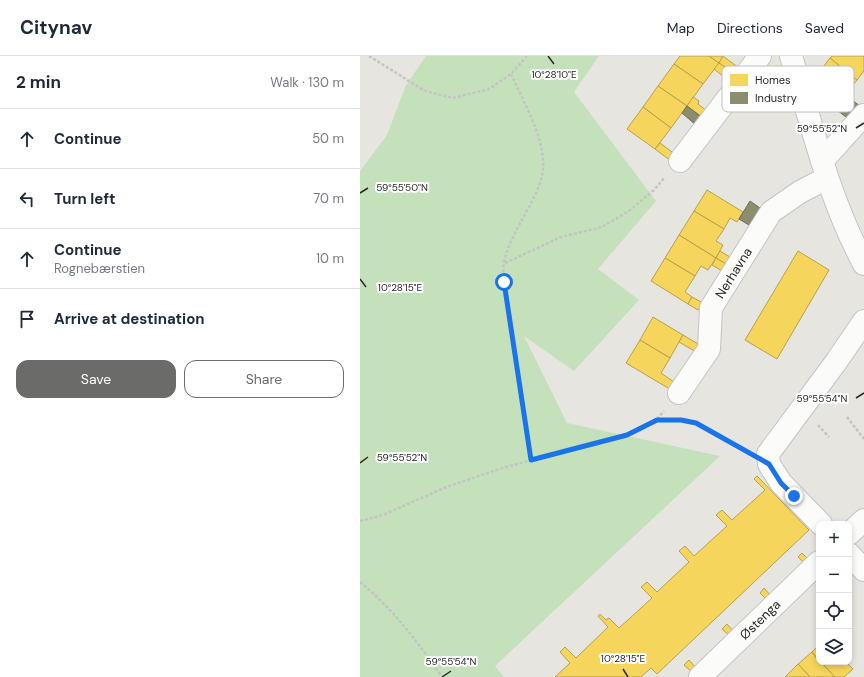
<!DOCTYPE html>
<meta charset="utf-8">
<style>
:root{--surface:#fff;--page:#f6f6f7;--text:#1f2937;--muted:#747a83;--line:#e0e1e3;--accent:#6b6b69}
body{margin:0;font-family:"DM Sans",sans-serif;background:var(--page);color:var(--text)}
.controls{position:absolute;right:12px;bottom:12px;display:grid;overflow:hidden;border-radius:8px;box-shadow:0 2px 6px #0003}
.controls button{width:36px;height:36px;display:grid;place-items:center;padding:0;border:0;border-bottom:1px solid var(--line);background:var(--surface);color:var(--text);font:20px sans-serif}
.stop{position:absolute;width:12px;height:12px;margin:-9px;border:3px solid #1a73e8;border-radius:50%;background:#fff}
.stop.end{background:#1a73e8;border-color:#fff;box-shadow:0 1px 4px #0008}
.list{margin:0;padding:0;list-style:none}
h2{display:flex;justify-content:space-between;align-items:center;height:52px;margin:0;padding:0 16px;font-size:17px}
h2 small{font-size:13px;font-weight:400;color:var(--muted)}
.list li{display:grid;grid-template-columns:26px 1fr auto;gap:12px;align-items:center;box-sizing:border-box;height:60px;padding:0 16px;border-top:1px solid var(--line)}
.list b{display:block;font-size:15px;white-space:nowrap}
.list p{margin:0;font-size:13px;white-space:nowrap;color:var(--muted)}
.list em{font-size:13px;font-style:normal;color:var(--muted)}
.actions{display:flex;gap:8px;padding:12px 16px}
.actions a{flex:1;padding:9px 0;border:1px solid var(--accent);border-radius:12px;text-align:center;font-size:14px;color:var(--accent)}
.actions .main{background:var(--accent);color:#fff}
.icon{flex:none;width:22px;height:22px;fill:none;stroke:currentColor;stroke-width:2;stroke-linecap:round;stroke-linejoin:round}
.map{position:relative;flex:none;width:504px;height:621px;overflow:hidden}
header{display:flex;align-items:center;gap:24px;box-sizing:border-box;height:56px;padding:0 20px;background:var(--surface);border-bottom:1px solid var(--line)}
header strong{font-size:19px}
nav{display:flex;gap:22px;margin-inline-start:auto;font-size:14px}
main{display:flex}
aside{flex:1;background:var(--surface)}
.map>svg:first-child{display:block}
</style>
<header>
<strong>Citynav</strong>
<nav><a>Map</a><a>Directions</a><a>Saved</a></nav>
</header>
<main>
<aside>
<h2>2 min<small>Walk · 130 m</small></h2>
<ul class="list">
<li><svg class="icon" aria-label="ahead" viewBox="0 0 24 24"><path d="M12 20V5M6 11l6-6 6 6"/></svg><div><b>Continue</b></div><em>50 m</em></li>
<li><svg class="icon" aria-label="left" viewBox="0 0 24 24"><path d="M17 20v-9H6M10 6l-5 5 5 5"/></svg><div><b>Turn left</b></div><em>70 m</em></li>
<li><svg class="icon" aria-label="ahead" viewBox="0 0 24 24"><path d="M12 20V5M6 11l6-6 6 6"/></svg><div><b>Continue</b><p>Rognebærstien</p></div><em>10 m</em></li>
<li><svg class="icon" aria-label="arrive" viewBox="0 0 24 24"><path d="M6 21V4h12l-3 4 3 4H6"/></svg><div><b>Arrive at destination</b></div></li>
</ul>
<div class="actions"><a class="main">Save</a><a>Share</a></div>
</aside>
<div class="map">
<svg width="504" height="621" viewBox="0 0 504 621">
<rect width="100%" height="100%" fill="#e6e5e0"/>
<polygon fill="#c5e1bb" points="66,0 239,0 214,36 296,145 238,213 279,244 214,315 164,280 207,367 360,400 135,610 144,621 0,621 0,115 27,79 46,29"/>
<g fill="#f6d55c" stroke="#b8a14d">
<polygon points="320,0 349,0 359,7 343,28 314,8"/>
<polygon points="349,0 363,0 359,7"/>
<polygon points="363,0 379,12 375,18 359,7"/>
<polygon points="472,0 504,0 504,15 497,24 470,2"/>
<polygon points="470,2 497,24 481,44 454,23"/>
<polygon points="359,7 375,18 370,26 354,13"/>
<polygon points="314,8 343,28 327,50 298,30"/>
<polygon points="298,30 327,50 311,72 283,51"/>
<polygon points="333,41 339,45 338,48 347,55 343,62 327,50"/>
<polygon points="283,51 311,72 295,93 267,73"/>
<polygon points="300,87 316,99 311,105 295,93"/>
<polygon points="347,134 383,156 377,166 370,162 364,173 334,155"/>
<polygon points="334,155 364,173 356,185 363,189 356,202 319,179"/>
<polygon points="319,179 356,202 348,214 341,210 335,220 305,202"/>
<polygon points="360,195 370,201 366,208 356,202"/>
<polygon points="438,195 469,214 417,303 385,284"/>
<polygon points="305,202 335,220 325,236 332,241 328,248 291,225"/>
<polygon points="356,202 366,208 362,215 352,209"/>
<polygon points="332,241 343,247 338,254 328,248"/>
<polygon points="293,261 323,279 310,302 280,284"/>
<polygon points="323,279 340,289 336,296 319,286"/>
<polygon points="280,284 310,302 301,317 317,328 313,335 266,307"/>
<polygon points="397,420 449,474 297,618 291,612 281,621 195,621 210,607 200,596 205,591 216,602 248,571 238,560 240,558 246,564 249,562 259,572 292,542 281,531 287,526 297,536 329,506 319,495 325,490 334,500 367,470 356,459 362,454 372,464 405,434 394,423"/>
<polygon points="442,497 449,504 445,508 438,501"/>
<polygon points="404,532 411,540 407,544 400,537"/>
<polygon points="367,568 374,576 370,580 362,573"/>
<polygon points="459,589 459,604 452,596"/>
<polygon points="452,596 459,606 461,606 475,621 450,621 438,608"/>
<polygon points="329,604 336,612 332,616 324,609"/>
<polygon points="461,606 486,606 493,613 484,621 475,621"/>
<polygon points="438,608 450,621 425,621"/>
</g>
<g fill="#8c8c6e" stroke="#6e6e59">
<polygon points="485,38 501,51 491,65 472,50 478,42 481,44"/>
<polygon points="327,50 343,62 337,70 322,57"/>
<polygon points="390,145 400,152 389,169 379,163"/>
</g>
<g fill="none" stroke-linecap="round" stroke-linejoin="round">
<defs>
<g id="minor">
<path d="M 431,0 C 452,70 469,143 504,208"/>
<polyline points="320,105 400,0"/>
<polyline points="462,105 504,59"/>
<path id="s1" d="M 319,337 L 349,293 L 351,252 L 411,156 L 440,136 L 467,122"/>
<polyline points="461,468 421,427 409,408 408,398 476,306 504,265"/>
<polyline points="489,478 504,464"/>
<polyline points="489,498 504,514"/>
<path id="s2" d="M 340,621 L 459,506"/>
</g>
</defs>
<use href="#minor" stroke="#c5c4c5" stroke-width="24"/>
<g stroke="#c4c4c4" stroke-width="2.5" stroke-dasharray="3 2" stroke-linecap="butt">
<polyline points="9,0 65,35 93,42 129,33 151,18 167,0"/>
<path d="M 151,18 C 163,45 180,73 183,103 C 187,136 150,172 144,207 C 142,221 145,236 147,249 L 171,404"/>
<polyline points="145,207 201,181 242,171 269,155 294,134 305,121"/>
<polyline points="487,361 504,383"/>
<polyline points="297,363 304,355"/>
<polyline points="458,369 469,381"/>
<polyline points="0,465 23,459 84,432 142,412 267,379 297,364 321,364 336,367 386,395"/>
<path d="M 0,526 C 34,554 57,585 82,621"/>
</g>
<use href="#minor" stroke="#fbfbfa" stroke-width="22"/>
</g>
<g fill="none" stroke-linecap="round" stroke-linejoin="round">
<polyline stroke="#1a73e8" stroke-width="5" points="144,226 171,404 267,379 297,364 321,364 336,367 409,408 421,427 434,440"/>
</g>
<path fill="none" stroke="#292929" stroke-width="1.5" d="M 188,0 L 194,8M 496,72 L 504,67M 0,137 L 8,132M 0,223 L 6,231M 496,342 L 504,337M 0,407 L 8,401M 263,613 L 268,621M 82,621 L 91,615"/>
<g text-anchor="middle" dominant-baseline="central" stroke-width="4" stroke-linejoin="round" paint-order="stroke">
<g font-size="13" fill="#292929" stroke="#fff">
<text stroke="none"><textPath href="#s1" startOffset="136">Nerhavna</textPath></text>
<text stroke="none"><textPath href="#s2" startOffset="83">Østenga</textPath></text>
</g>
</g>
<rect x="362" y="10" width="132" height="46" rx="6" fill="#fff" stroke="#bfbfbf" stroke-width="1"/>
<rect x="370" y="18" width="18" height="12" fill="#f6d55c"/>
<rect x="370" y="36" width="18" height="12" fill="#8c8c6e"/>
<g font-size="11" fill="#292929">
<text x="395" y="28">Homes</text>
<text x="395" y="46">Industry</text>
</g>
<g font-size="10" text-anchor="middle" fill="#292929" stroke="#fff" stroke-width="4" stroke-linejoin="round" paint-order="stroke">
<text x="194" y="22">10°28'10"E</text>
<text x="462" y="76">59°55'52"N</text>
<text x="42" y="135">59°55'50"N</text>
<text x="40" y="235">10°28'15"E</text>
<text x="462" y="346">59°55'54"N</text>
<text x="42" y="405">59°55'52"N</text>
<text x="263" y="606">10°28'15"E</text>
<text x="91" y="609">59°55'54"N</text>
</g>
</svg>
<div class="controls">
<button>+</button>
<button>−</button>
<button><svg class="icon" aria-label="locate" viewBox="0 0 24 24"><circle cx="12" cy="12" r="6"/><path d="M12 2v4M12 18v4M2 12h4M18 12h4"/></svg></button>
<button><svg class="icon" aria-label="layers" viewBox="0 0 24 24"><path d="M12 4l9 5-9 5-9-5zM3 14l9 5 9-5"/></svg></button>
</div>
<div class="stop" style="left:144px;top:226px"></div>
<div class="stop end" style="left:434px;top:440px"></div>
</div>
</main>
